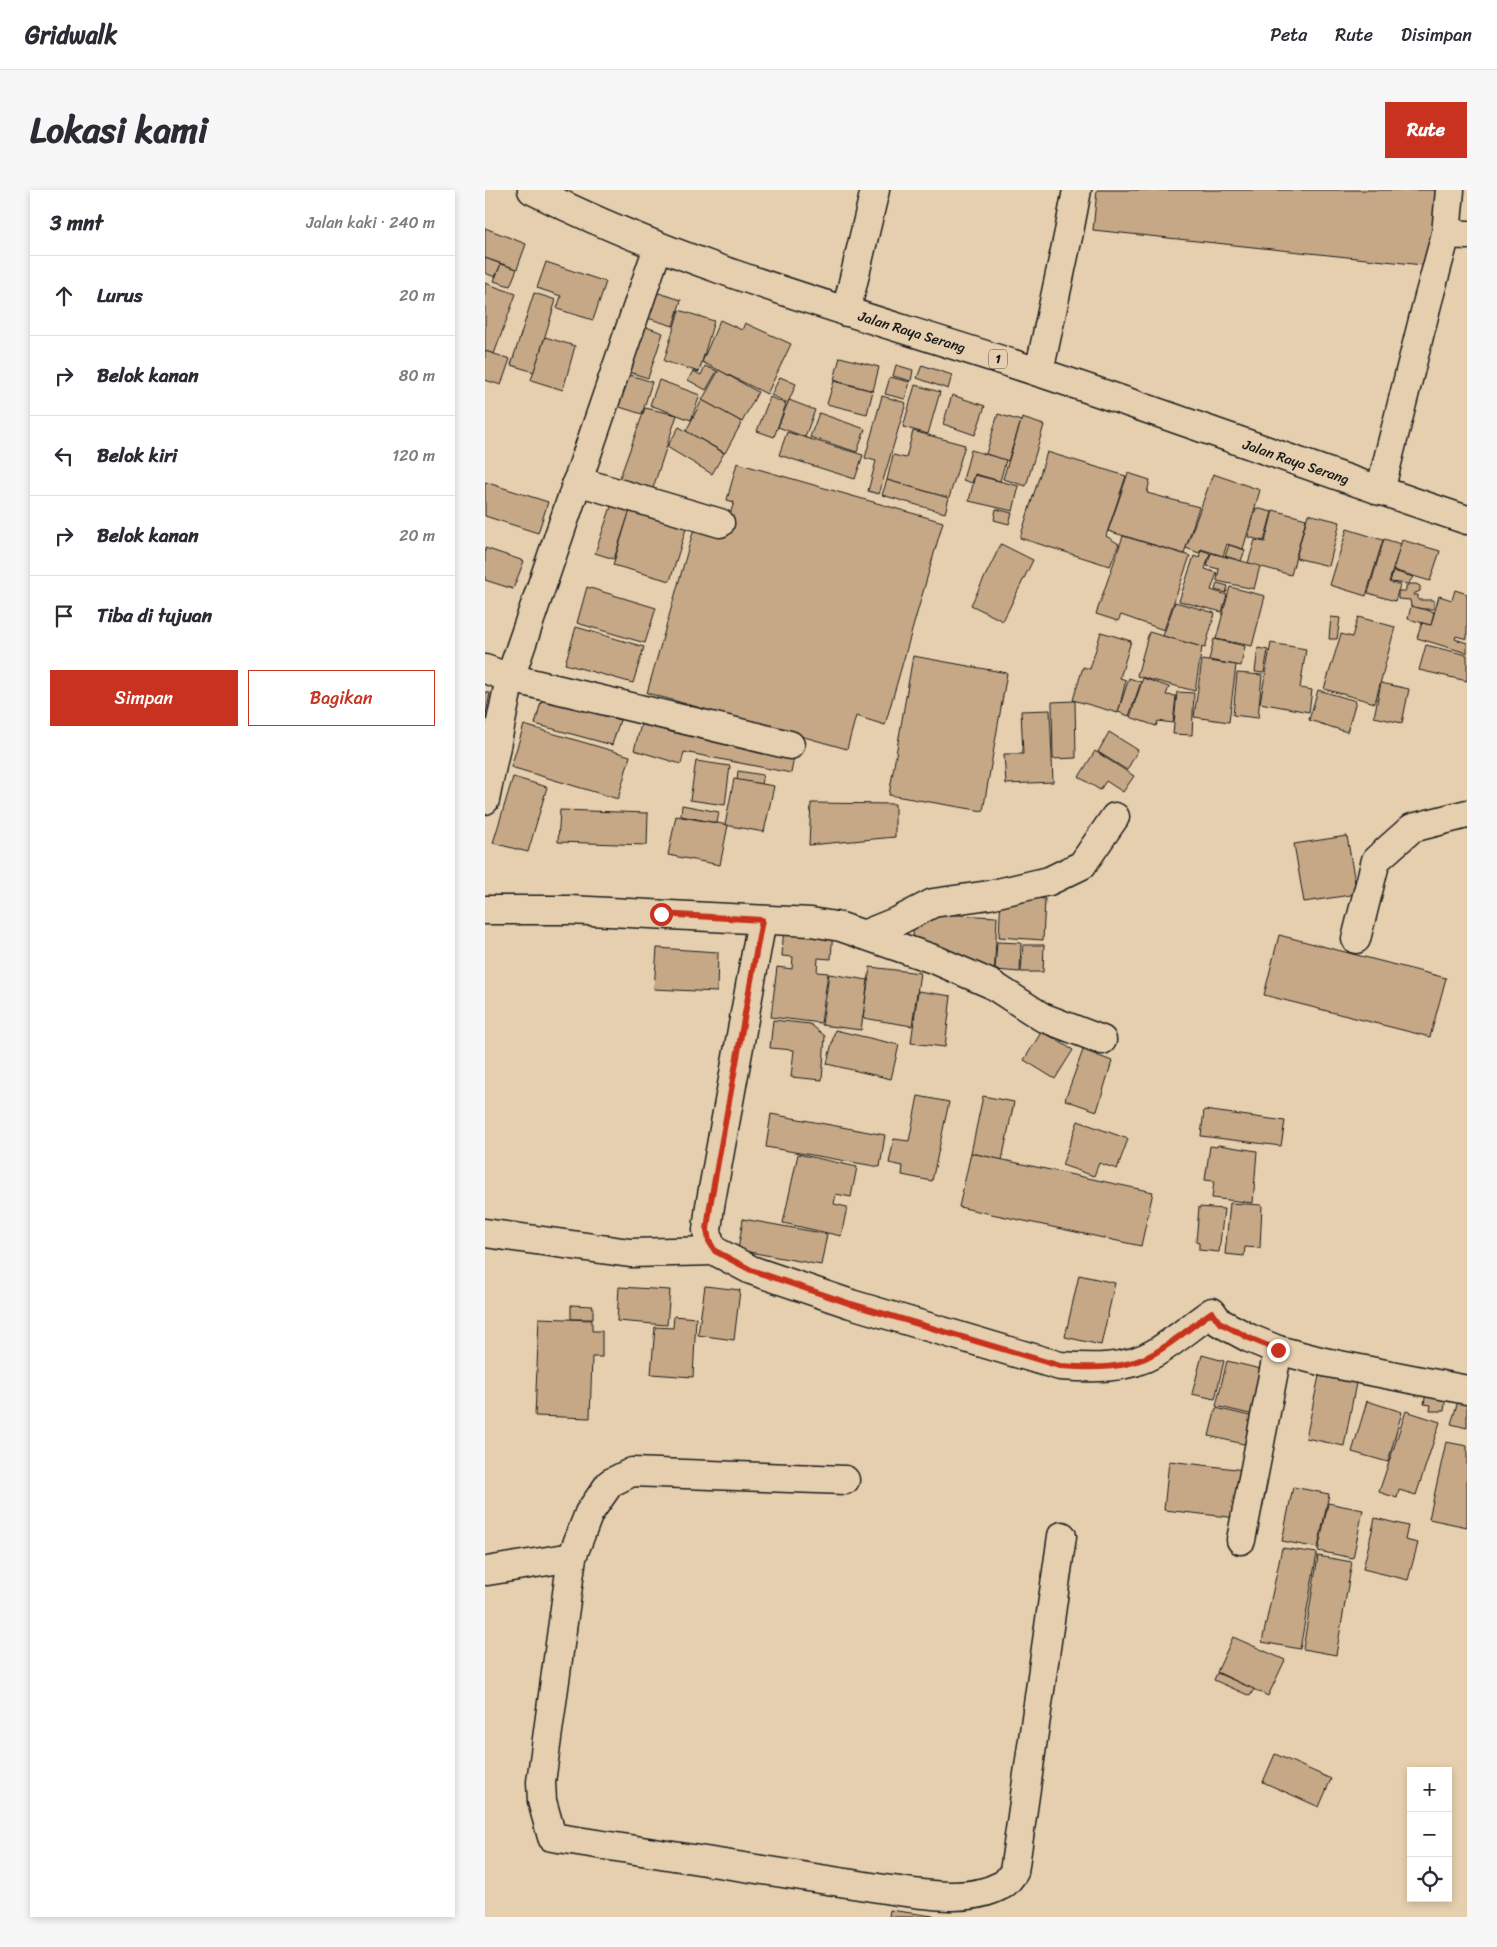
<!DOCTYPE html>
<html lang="id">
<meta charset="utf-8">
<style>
:root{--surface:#fff;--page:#f7f7f7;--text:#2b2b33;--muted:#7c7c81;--line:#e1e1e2;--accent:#c8321e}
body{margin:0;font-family:Sriracha,sans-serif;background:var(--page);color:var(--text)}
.controls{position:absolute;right:15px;bottom:15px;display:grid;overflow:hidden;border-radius:0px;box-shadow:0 2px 8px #0003}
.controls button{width:45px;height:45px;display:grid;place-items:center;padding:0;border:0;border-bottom:1px solid var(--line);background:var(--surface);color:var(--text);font:25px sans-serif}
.stop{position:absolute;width:15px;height:15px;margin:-11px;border:4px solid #c8321e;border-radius:50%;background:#fff}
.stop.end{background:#c8321e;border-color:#fff;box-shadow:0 1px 5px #0008}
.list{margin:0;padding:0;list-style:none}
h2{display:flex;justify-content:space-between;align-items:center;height:65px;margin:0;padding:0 20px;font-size:21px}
h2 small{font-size:16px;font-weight:400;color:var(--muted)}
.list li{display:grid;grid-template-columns:32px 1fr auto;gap:15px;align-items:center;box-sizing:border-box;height:80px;padding:0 20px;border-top:1px solid var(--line)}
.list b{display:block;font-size:19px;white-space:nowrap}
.list em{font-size:16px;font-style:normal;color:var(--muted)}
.actions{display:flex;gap:10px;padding:15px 20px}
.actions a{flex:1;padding:11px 0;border:1px solid var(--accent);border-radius:0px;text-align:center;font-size:18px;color:var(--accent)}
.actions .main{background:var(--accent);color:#fff}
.icon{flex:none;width:28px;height:28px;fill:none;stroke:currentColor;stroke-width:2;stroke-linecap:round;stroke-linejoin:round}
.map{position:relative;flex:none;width:982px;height:1727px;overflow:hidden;border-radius:0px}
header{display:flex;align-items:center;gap:30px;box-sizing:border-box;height:70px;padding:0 25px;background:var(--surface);border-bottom:1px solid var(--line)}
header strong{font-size:24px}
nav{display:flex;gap:28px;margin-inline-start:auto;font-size:18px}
.intro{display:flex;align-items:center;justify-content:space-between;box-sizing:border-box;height:120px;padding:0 30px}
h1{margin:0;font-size:35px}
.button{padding:12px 22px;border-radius:0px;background:var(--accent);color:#fff;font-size:18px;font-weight:700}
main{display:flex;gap:30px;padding:0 30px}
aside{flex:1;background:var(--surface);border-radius:0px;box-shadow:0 2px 8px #0003}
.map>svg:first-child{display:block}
</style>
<header>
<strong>Gridwalk</strong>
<nav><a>Peta</a><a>Rute</a><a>Disimpan</a></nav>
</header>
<div class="intro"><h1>Lokasi kami</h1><a class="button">Rute</a></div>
<main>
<aside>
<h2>3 mnt<small>Jalan kaki · 240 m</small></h2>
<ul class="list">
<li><svg class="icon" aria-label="ahead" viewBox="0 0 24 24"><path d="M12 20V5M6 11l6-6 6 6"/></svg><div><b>Lurus</b></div><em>20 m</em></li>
<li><svg class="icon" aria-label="right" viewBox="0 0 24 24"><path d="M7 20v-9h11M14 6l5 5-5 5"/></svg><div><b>Belok kanan</b></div><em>80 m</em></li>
<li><svg class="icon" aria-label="left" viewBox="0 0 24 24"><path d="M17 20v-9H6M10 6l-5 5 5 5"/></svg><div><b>Belok kiri</b></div><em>120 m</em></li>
<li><svg class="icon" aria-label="right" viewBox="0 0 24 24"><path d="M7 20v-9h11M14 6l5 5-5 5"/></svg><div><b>Belok kanan</b></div><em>20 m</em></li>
<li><svg class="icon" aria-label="arrive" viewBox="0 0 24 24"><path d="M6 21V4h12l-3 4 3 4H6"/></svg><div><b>Tiba di tujuan</b></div></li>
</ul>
<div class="actions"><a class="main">Simpan</a><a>Bagikan</a></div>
</aside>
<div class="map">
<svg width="982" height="1727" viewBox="0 0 982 1727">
<rect width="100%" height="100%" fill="#e5cfae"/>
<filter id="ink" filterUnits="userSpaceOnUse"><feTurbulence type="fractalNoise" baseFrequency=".02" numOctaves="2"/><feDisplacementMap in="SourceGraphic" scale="10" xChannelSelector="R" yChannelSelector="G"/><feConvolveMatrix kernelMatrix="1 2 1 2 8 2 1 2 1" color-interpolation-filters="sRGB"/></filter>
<g filter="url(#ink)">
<g fill="#c6a887" stroke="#1c1c1c">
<polygon points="612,0 956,0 947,76 608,40"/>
<polygon points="0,38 41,54 32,79 0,68"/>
<polygon points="0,68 16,74 10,87 0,83"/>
<polygon points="61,72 121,92 108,130 72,119 76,106 52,98"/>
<polygon points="16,74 32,79 25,96 9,91"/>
<polygon points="0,93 31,104 9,164 0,161"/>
<polygon points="164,100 196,110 188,136 156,126"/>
<polygon points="49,103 71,110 49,182 26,175"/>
<polygon points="194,120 229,131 214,182 179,171"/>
<polygon points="235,130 257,140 260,133 306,154 282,204 217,172"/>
<polygon points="158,136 178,143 163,188 144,182"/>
<polygon points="60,147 90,156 78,200 46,190"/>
<polygon points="0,161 25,169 16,195 0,190"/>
<polygon points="355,167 394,177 388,201 349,190"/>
<polygon points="411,175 428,180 426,191 408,186"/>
<polygon points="437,175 467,185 463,199 432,188"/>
<polygon points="220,176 232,181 221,200 203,190 208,181 216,185"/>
<polygon points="234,180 273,202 257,232 217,210"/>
<polygon points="136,182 167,192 157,224 125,214"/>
<polygon points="295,187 311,194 303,213 286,205"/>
<polygon points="405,187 425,192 420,209 400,204"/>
<polygon points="174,190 215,205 206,230 165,215"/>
<polygon points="349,191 388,201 382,224 342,214"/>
<polygon points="430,195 455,202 443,244 418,237"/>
<polygon points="467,205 500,216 490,245 458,234"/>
<polygon points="397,206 421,213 394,304 383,301 391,271 380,268"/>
<polygon points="285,207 301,214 289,247 272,241"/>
<polygon points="217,210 257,232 240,263 201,241"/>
<polygon points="304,210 330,220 320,247 293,237"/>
<polygon points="160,218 192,225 167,301 134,290"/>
<polygon points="334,223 380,239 372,262 325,247"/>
<polygon points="513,224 536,231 523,271 501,264"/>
<polygon points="537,228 559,235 541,296 518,289"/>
<polygon points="194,237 239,263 227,284 182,257"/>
<polygon points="428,241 480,255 464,308 402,290 408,265 421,268"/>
<polygon points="302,242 378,265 370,289 294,265"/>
<polygon points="486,260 521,270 515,291 490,284 487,293 478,290"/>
<polygon points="562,262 641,286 621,346 634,354 625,376 535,348"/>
<polygon points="252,273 458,332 400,535 371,526 362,559 162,503 210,335 239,343 249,312 242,310"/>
<polygon points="643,283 665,290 662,303 714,317 699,364 623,341"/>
<polygon points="728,284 775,300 758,359 742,354 738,366 716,359 714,363 701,358"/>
<polygon points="490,285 534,296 528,321 484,311"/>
<polygon points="402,290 464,308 460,323 397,305"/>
<polygon points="0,292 63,312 53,343 0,326"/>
<polygon points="128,311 146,317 129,369 110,363"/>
<polygon points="147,313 204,329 185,391 128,375"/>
<polygon points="771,318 787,322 779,351 763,347"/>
<polygon points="511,319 527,323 524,334 509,330"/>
<polygon points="788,320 821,329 806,385 763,373 770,350 780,352"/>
<polygon points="823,324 855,332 844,376 811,368"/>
<polygon points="862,339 898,350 881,406 845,395"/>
<polygon points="638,346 705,366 679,440 636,425 633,431 611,424"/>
<polygon points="899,349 916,354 904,392 915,395 910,411 883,403"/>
<polygon points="917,350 955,361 945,391 908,380"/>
<polygon points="516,354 548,370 518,431 486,415"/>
<polygon points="744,355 760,360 756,371 740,366"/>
<polygon points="0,358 39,371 28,399 0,390"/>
<polygon points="716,360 725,363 720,379 732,383 726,400 742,405 737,422 694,411 709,366 714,368"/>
<polygon points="726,363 775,376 769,399 732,391 734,379 722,376"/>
<polygon points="908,381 928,387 923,394 905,392"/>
<polygon points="732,393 743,396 741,403 730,400"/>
<polygon points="925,394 931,394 935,396 935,401 928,404 928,405 933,405 933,410 949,410 949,419 935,419 926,416 925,410 913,409 913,401 921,401 921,396"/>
<polygon points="102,397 171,418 160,453 92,433"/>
<polygon points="745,397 780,406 767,456 731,449"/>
<polygon points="970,400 982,404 982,449 971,446 970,449 982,453 982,463 932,448 937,433 946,435 954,406 967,410"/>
<polygon points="690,412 730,423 720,458 678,446"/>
<polygon points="926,416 949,422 946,435 923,429"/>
<polygon points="846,427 855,428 852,449 844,449"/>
<polygon points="873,427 910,437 890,513 839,499 856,444 867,447"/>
<polygon points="91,437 159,457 148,493 80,474"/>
<polygon points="616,442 646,451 635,488 641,490 633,523 588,510 598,477 605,479"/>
<polygon points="664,442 717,457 710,501 652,486"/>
<polygon points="729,449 760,456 756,476 724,470"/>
<polygon points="786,453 821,459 815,498 827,500 824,522 775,513"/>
<polygon points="941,455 982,465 982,491 934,480"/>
<polygon points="773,458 783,460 779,483 770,482"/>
<polygon points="428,466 522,483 498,621 404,605"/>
<polygon points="717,470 751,475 744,532 709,527"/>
<polygon points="752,483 777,485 773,528 748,525"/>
<polygon points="644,488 656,492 644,526 633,522"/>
<polygon points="658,488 684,497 681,505 691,506 688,533 673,531 671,536 645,527"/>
<polygon points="896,493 924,499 917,533 889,527"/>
<polygon points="833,500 871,511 862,542 824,530"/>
<polygon points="0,502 5,503 0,530"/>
<polygon points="692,502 709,503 707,545 688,544"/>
<polygon points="57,508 135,530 127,555 50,534"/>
<polygon points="590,511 591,568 568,569 567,512"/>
<polygon points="565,520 568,592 521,594 519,564 538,564 536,521"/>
<polygon points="159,524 309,567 306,583 199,562 196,574 149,560"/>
<polygon points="39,535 145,566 133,609 26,577"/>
<polygon points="624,542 653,560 642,580 613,562"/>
<polygon points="610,561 649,586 638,602 621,591 615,600 594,587"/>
<polygon points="211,571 245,576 240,615 205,610"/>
<polygon points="253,581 278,585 276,594 252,590"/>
<polygon points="28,587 62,597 43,662 8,653"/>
<polygon points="249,589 289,596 279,642 240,635"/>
<polygon points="326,613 410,614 410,647 324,655"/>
<polygon points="197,615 234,622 232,633 196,626"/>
<polygon points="75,620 163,623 162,655 73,652"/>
<polygon points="191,626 243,635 235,675 183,665"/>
<polygon points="862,646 872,704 819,712 809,654"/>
<polygon points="516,705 560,709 558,750 514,747"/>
<polygon points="453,724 512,727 509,790 428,749 429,726 452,727"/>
<polygon points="299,733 348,737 346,769 333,768 332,782 343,783 336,833 286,827 292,777 307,779 308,767 297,766"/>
<polygon points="794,745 961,788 945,847 779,805"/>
<polygon points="512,752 536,753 535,782 510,780"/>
<polygon points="538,755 559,755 558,782 536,782"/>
<polygon points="172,758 233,762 232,802 169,799"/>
<polygon points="385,777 435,783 427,836 378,828"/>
<polygon points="344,784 383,790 376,840 337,835"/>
<polygon points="433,801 466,806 460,857 426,853"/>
<polygon points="288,830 325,834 340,846 337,890 306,887 309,860 285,858"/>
<polygon points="350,840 414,855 406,889 342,874"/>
<polygon points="557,841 588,860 570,889 539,870"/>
<polygon points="598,860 627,871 612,921 580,910"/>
<polygon points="433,906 464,912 447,991 417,985 418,976 404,973 409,949 424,951"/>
<polygon points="498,906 529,912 517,970 486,963"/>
<polygon points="719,920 800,931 796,956 716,946"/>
<polygon points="286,924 400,945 395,977 281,957"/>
<polygon points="593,931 643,949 632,979 614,973 609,986 577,975"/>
<polygon points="733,955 772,961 768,1013 727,1008 729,991 720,990 725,956 732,957"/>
<polygon points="486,963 668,1002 656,1056 474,1017"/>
<polygon points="313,964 372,977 366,1007 351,1004 349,1014 362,1017 356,1046 298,1033"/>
<polygon points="745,1013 777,1015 775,1058 760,1057 759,1066 740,1064"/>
<polygon points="714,1017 739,1019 734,1062 714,1060 714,1053 711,1052"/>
<polygon points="258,1029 342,1044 336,1075 253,1060"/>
<polygon points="594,1085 630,1093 616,1155 580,1147"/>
<polygon points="220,1096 255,1100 249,1150 213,1145"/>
<polygon points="134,1097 185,1100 182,1135 132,1131"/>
<polygon points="86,1115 108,1116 108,1129 86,1129"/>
<polygon points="189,1126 211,1128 208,1187 166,1184 170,1137 188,1138"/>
<polygon points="54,1128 107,1130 107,1141 117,1141 117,1167 107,1167 105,1228 50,1226"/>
<polygon points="717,1165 739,1171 730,1209 707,1204"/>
<polygon points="742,1171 780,1180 769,1225 731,1216"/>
<polygon points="834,1186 871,1193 859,1256 821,1248"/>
<polygon points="941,1202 961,1205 959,1221 945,1221 946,1215 939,1214"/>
<polygon points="974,1208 982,1210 982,1238 966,1234"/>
<polygon points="882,1211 917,1222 903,1272 867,1262"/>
<polygon points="731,1218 769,1227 763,1255 724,1246"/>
<polygon points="921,1221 955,1232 931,1305 914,1300 912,1308 894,1302"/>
<polygon points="961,1252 982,1256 982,1337 944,1329"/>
<polygon points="684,1271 759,1280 753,1328 679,1320"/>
<polygon points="808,1297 844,1304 833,1358 797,1351"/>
<polygon points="843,1313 878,1320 868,1368 833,1361"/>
<polygon points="890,1328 923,1336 920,1350 933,1353 923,1390 878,1379"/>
<polygon points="797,1358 832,1363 815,1459 777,1452"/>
<polygon points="833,1366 867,1372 851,1465 818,1459"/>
<polygon points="748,1447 800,1470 783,1506 732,1482"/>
<polygon points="732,1483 769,1499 765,1506 729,1490"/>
<polygon points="790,1564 846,1589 834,1617 778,1592"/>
<polygon points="405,1720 455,1727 404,1727"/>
</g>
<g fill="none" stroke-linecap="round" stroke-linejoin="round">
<defs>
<g id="minor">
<polyline points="961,44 965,0"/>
<polyline points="361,122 390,0"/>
<polyline points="554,182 584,42 592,0"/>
<polyline points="92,291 235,333"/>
<polyline points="895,301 942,114 961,44 982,45"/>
<polyline points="0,479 25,488 305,555"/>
<polyline points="0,610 25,488 173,57"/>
<polyline points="0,720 84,720 326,732 356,737 451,770 506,794 557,827 617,850"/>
<path d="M 277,730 L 225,1016 L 222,1040 L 224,1051 L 230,1061 L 266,1080 L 366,1114 L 575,1176 C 605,1178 642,1180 670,1163 C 690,1151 708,1135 727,1122 L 734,1132 L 764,1148 L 793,1160 L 839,1172 L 982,1200"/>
<polyline points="378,745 415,730 448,713 504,705 564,691 597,675 630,627"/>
<polyline points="871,749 891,670 927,638 982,624"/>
<polyline points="0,1043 145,1063 230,1061"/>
<polyline points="756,1350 793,1160"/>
<path d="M 87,1367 L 56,1592 L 57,1611 L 67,1647 L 406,1700 C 440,1704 483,1713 515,1696 C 521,1694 525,1687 529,1682 L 577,1346"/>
<polyline points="2,1381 87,1367 104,1323 125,1293 147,1282 360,1290"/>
</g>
<path id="highway" d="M 47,0 C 207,81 384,126 553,182 C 697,229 838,282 982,330"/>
</defs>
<use href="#minor" stroke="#1c1c1c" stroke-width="31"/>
<use href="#highway" stroke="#1c1c1c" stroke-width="31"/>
<use href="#minor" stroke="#e5cfae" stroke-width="28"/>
<use href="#highway" stroke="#e5cfae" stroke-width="28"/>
</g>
</g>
<g fill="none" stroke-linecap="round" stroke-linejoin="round" filter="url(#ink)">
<path stroke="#c8321e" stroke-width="6" d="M 176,724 L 277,730 L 225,1016 L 222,1040 L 224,1051 L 230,1061 L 266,1080 L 366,1114 L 575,1176 C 606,1178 642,1180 670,1163 C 690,1151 708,1135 727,1122 L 734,1132 L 764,1148 L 793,1160"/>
</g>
<g text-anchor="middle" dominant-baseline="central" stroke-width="4.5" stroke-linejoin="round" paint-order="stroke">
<rect fill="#e5cfae" stroke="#585248" stroke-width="1" x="504" y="159.5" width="18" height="19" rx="4"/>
<g font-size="12" font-weight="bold" fill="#1c1c1c">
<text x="513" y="169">1</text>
</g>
<g font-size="14" fill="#1c1c1c" stroke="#e5cfae">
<text transform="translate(427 142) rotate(17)">Jalan Raya Serang</text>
<text transform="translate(811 272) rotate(19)">Jalan Raya Serang</text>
</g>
</g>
</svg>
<div class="controls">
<button>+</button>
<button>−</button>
<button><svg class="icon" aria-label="locate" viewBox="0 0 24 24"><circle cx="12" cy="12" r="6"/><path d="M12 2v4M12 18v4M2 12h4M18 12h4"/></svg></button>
</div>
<div class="stop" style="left:176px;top:724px"></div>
<div class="stop end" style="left:793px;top:1160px"></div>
</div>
</main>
